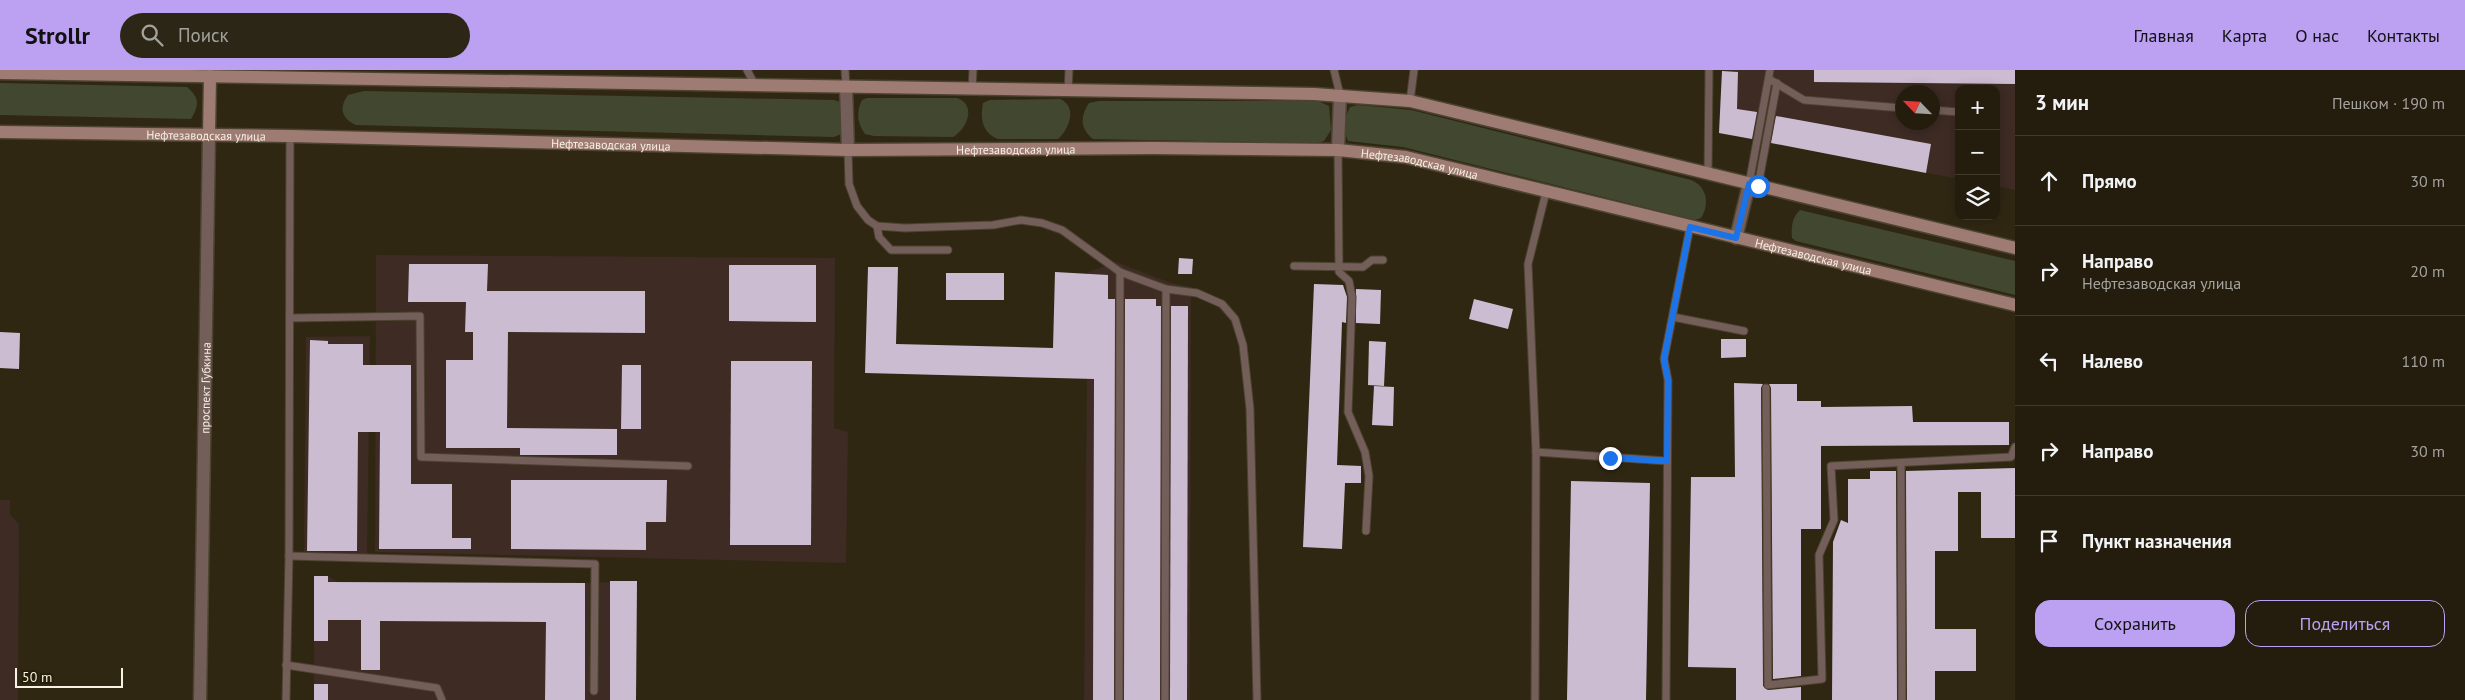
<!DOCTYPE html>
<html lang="ru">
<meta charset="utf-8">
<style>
:root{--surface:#241d0e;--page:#2c2617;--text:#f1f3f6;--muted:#a3a29e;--line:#413b2e;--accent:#bca0f2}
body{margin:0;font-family:"PT Sans",sans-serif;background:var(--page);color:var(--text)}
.controls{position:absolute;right:15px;top:15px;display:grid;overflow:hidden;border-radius:10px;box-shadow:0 2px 12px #0003}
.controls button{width:45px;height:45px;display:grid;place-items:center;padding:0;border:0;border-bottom:1px solid var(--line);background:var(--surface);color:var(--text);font:25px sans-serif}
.compass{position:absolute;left:1895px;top:15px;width:45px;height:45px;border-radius:50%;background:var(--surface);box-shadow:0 2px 12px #0003;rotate:295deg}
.scale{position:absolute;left:15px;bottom:12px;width:108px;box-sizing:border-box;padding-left:5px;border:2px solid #f6f1e4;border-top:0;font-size:14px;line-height:18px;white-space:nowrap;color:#f6f1e4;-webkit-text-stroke:4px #261e09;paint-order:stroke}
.stop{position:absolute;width:15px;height:15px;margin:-11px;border:4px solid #1a73e8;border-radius:50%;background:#fff}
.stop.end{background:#1a73e8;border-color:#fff;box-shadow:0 1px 5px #0008}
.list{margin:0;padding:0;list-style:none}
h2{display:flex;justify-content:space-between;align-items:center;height:65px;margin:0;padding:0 20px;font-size:21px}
h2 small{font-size:16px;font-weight:400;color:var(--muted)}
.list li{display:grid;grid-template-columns:32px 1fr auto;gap:15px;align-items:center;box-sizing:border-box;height:90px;padding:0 20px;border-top:1px solid var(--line)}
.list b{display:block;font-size:19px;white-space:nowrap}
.list p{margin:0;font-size:16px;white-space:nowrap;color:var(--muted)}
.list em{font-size:16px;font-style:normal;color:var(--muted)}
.actions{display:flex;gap:10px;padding:15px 20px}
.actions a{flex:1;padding:11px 0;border:1px solid var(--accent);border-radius:15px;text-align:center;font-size:18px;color:var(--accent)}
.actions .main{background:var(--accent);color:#111}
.icon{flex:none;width:28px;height:28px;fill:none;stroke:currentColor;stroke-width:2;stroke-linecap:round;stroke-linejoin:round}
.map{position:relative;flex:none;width:2015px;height:630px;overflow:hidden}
header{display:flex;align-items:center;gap:30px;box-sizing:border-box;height:70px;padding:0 25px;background:var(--accent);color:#111}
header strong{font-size:24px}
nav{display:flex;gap:28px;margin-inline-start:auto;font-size:18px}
.search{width:350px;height:45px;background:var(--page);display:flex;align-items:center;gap:12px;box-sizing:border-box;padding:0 18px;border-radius:28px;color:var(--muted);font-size:19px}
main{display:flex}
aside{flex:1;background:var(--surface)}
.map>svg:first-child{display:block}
</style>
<header>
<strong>Strollr</strong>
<div class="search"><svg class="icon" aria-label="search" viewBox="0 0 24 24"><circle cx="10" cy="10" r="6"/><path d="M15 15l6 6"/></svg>Поиск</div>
<nav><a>Главная</a><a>Карта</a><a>О нас</a><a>Контакты</a></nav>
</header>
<main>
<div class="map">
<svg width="2015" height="630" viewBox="0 0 2015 630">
<rect width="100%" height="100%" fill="#302713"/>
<g fill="#3d2b24" fill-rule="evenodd">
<path d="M 1722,0 L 2015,0 L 2015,120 L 1996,116 L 1996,19 L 1959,19 L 1959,109 L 1719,63 ZM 1902,22 L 1932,22 L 1932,52 L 1902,52 Z"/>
<polygon points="376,185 835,188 834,358 848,362 846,493 375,482"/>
<polygon points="1116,192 1171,213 1191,217 1190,630 1084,630 1088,202"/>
<polygon points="370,266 367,484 304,483 306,267"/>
<polygon points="0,430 10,430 10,444 19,454 18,630 0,630"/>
<polygon points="314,506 328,506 339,513 585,513 637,511 636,630 314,630"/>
</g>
<g fill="#41482f">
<path d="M 0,13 L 187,17 C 200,28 199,35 191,49 L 0,45 Z"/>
<path d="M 364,21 L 834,30 L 843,33 L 841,64 L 834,67 L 356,55 C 341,49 339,37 348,25 Z"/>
<path d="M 867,28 L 957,28 C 977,35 967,59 953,67 L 874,66 L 865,64 C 857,53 856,42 862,30 Z"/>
<path d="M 1060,29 C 1078,37 1069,59 1058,69 L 998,69 C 982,63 980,48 983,33 L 990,30 Z"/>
<path d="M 1099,31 L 1318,31 L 1329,36 L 1331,60 L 1324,71 L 1318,73 L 1093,69 C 1080,59 1080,46 1089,33 Z"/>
<path d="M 1358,35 L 1411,40 L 1691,110 C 1707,116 1710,134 1701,148 L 1695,150 L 1403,77 L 1348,71 L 1342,55 L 1350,37 Z"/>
<path d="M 1800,140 L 2015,191 L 2015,225 L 1796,171 L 1792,168 C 1791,158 1792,147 1800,140 Z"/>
</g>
<g fill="#ccbcd2">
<polygon points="1814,0 2015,0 2015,14 1814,12"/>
<polygon points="1722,1 1738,2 1737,39 1757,42 1752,69 1719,63"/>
<polygon points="1776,46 1931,74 1926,103 1771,73"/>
<polygon points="1179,188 1193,189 1192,204 1178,204"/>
<polygon points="409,194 488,194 487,221 645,221 645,263 508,262 507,358 617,359 617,385 520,385 520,378 446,378 446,290 473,290 473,262 465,262 466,232 408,232"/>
<polygon points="729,195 816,195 816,252 729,251"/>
<polygon points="868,197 898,197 896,274 1053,278 1055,202 1108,205 1108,229 1115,229 1114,630 1093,630 1094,309 865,303"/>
<rect x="946" y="203" width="58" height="27"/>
<polygon points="1314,214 1343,215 1347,227 1346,253 1342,252 1337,395 1361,396 1361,413 1345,413 1342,479 1303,477"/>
<polygon points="1356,219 1381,220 1380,254 1356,253"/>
<polygon points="1125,229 1156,229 1156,236 1161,236 1160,630 1124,630"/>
<polygon points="1474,229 1513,239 1508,259 1469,249"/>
<polygon points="1171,236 1188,236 1187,630 1170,630"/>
<polygon points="0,262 20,263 19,299 0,298"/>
<polygon points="1721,269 1746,269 1746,287 1721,288"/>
<polygon points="310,270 328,271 328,274 363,274 363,295 411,295 411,414 452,414 452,468 471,468 471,479 379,479 380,362 358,362 357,481 307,481"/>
<polygon points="1369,271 1386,272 1384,316 1368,315"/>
<polygon points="731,291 812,291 811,475 730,475"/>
<polygon points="622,295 641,295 641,359 621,359"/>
<polygon points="1734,313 1763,314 1761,318 1763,616 1768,620 1801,617 1801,630 1736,630 1736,598 1688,597 1691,407 1735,407"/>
<polygon points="1769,314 1797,314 1797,331 1821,331 1821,337 1912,336 1913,352 2009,352 2009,375 1821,376 1821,459 1801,459 1801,606 1773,609 1771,318"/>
<polygon points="1374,316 1394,317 1393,356 1372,355"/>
<polygon points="2015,398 2015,468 1981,468 1981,422 1958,422 1958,481 1935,481 1935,559 1976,559 1976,601 1935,601 1935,630 1907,630 1906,401"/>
<polygon points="1870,401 1896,401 1897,630 1832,630 1833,472 1841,450 1848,453 1848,409 1870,409"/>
<polygon points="511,410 667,410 666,452 646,452 646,480 511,479"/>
<polygon points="1571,411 1650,413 1646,630 1567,630"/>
<polygon points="314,506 328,506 328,512 585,513 585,630 545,630 546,552 380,551 380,600 361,600 361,550 328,550 328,571 314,571"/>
<polygon points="610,511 637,511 636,630 610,630"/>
<rect x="314" y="614" width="14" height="16"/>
</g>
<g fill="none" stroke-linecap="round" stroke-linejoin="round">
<defs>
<g id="service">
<polyline points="747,0 755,15"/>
<polyline points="845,0 846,17"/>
<polyline points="1334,0 1340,25"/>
<polyline points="1769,9 1804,30 1902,38"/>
<polyline points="972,19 973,0"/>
<polyline points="1068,21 1069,0"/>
<polyline points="1410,31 1414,0"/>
<polyline points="1932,40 1959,42"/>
<polyline points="848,80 849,114 857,136 868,150 877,156 905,158 993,155 1021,150 1042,153 1062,160 1120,202 1166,219 1197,223 1222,234 1235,249 1243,275 1250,339 1257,630"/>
<polyline points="1338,80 1339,202 1349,211 1352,227 1348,342 1365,382 1369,406 1366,461"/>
<polyline points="1708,104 1709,0"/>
<polyline points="1749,114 1770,0"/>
<polyline points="1758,116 1777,13"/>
<polyline points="1546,122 1528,194 1536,382 1667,391"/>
<polyline points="877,156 879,167 891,180 948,180"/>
<polyline points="1294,196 1363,197 1372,190 1383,190"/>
<polyline points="1673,247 1744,261"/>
<polyline points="290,248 420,246 421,387 688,396"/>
<polyline points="1766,318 1768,615 1822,609 1819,485 1834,450 1831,396 2011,387 2015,377"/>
<polyline points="1901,393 1902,630"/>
<polyline points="289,486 595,494 594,621"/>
<polyline points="286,595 437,618 442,630"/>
<polyline points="286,630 289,486 290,66"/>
<polyline points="1119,630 1120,202"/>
<polyline points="1165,630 1166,219"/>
<polyline points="1535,630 1536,382"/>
<polyline points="1666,630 1668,310 1664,289 1690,157"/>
</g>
<g id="minor">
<polyline points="846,17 848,80"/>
<polyline points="1338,80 1340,25"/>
</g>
<g id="tertiary">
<polyline points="1736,168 1749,114"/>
<path id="s1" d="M 200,630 L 209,65"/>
</g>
<g id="secondary">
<polyline points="0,3 1314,24 1410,31 2015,178"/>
<path id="s2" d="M 0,62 L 290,66 L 848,80 L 1153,78 L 1338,80 L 1406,87 L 2015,235"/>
<polyline points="209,65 210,6"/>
</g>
</defs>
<use href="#service" stroke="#4c4330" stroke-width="9"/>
<use href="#minor" stroke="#4c4330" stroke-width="15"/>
<use href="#tertiary" stroke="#4c4330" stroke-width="15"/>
<use href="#secondary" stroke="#4c4330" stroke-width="15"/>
<use href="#service" stroke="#745e59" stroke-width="7"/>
<use href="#minor" stroke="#745e59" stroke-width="12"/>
<use href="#tertiary" stroke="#745e59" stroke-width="12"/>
<use href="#secondary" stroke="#9f7c73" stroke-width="12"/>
</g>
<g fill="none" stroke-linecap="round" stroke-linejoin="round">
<polyline stroke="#1a73e8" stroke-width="6" points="1610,388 1667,391 1668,310 1664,289 1690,157 1736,168 1749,114 1758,116"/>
</g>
<g text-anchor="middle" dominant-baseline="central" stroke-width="5" stroke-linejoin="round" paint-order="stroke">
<g font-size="12" fill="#f6f1e4" stroke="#261e09">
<text stroke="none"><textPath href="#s2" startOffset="206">Нефтезаводская улица</textPath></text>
<text stroke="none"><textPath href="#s2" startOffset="611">Нефтезаводская улица</textPath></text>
<text stroke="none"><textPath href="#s2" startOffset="1016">Нефтезаводская улица</textPath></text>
<text stroke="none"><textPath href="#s2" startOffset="1421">Нефтезаводская улица</textPath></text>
<text stroke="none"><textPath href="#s2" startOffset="1826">Нефтезаводская улица</textPath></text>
<text stroke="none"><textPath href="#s1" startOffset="312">проспект Губкина</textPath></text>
</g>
</g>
</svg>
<div class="controls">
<button>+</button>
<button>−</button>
<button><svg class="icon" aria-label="layers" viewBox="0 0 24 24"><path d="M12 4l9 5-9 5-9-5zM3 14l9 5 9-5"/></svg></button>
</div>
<svg class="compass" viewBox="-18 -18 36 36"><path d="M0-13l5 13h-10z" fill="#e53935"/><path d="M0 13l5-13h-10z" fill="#a3a29e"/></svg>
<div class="scale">50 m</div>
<div class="stop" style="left:1758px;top:116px"></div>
<div class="stop end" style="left:1610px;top:388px"></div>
</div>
<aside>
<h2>3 мин<small>Пешком · 190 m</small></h2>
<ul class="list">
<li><svg class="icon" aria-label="ahead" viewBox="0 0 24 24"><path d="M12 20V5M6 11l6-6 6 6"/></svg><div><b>Прямо</b></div><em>30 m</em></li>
<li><svg class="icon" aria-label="right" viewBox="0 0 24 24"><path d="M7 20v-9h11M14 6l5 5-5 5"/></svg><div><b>Направо</b><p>Нефтезаводская улица</p></div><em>20 m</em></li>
<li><svg class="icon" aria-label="left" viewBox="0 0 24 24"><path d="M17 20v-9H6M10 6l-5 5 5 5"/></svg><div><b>Налево</b></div><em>110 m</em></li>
<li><svg class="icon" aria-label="right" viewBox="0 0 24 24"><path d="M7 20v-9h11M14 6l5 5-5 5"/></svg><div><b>Направо</b></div><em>30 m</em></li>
<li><svg class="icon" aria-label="arrive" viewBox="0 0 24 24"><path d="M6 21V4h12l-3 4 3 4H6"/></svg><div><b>Пункт назначения</b></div></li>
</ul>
<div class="actions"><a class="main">Сохранить</a><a>Поделиться</a></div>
</aside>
</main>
